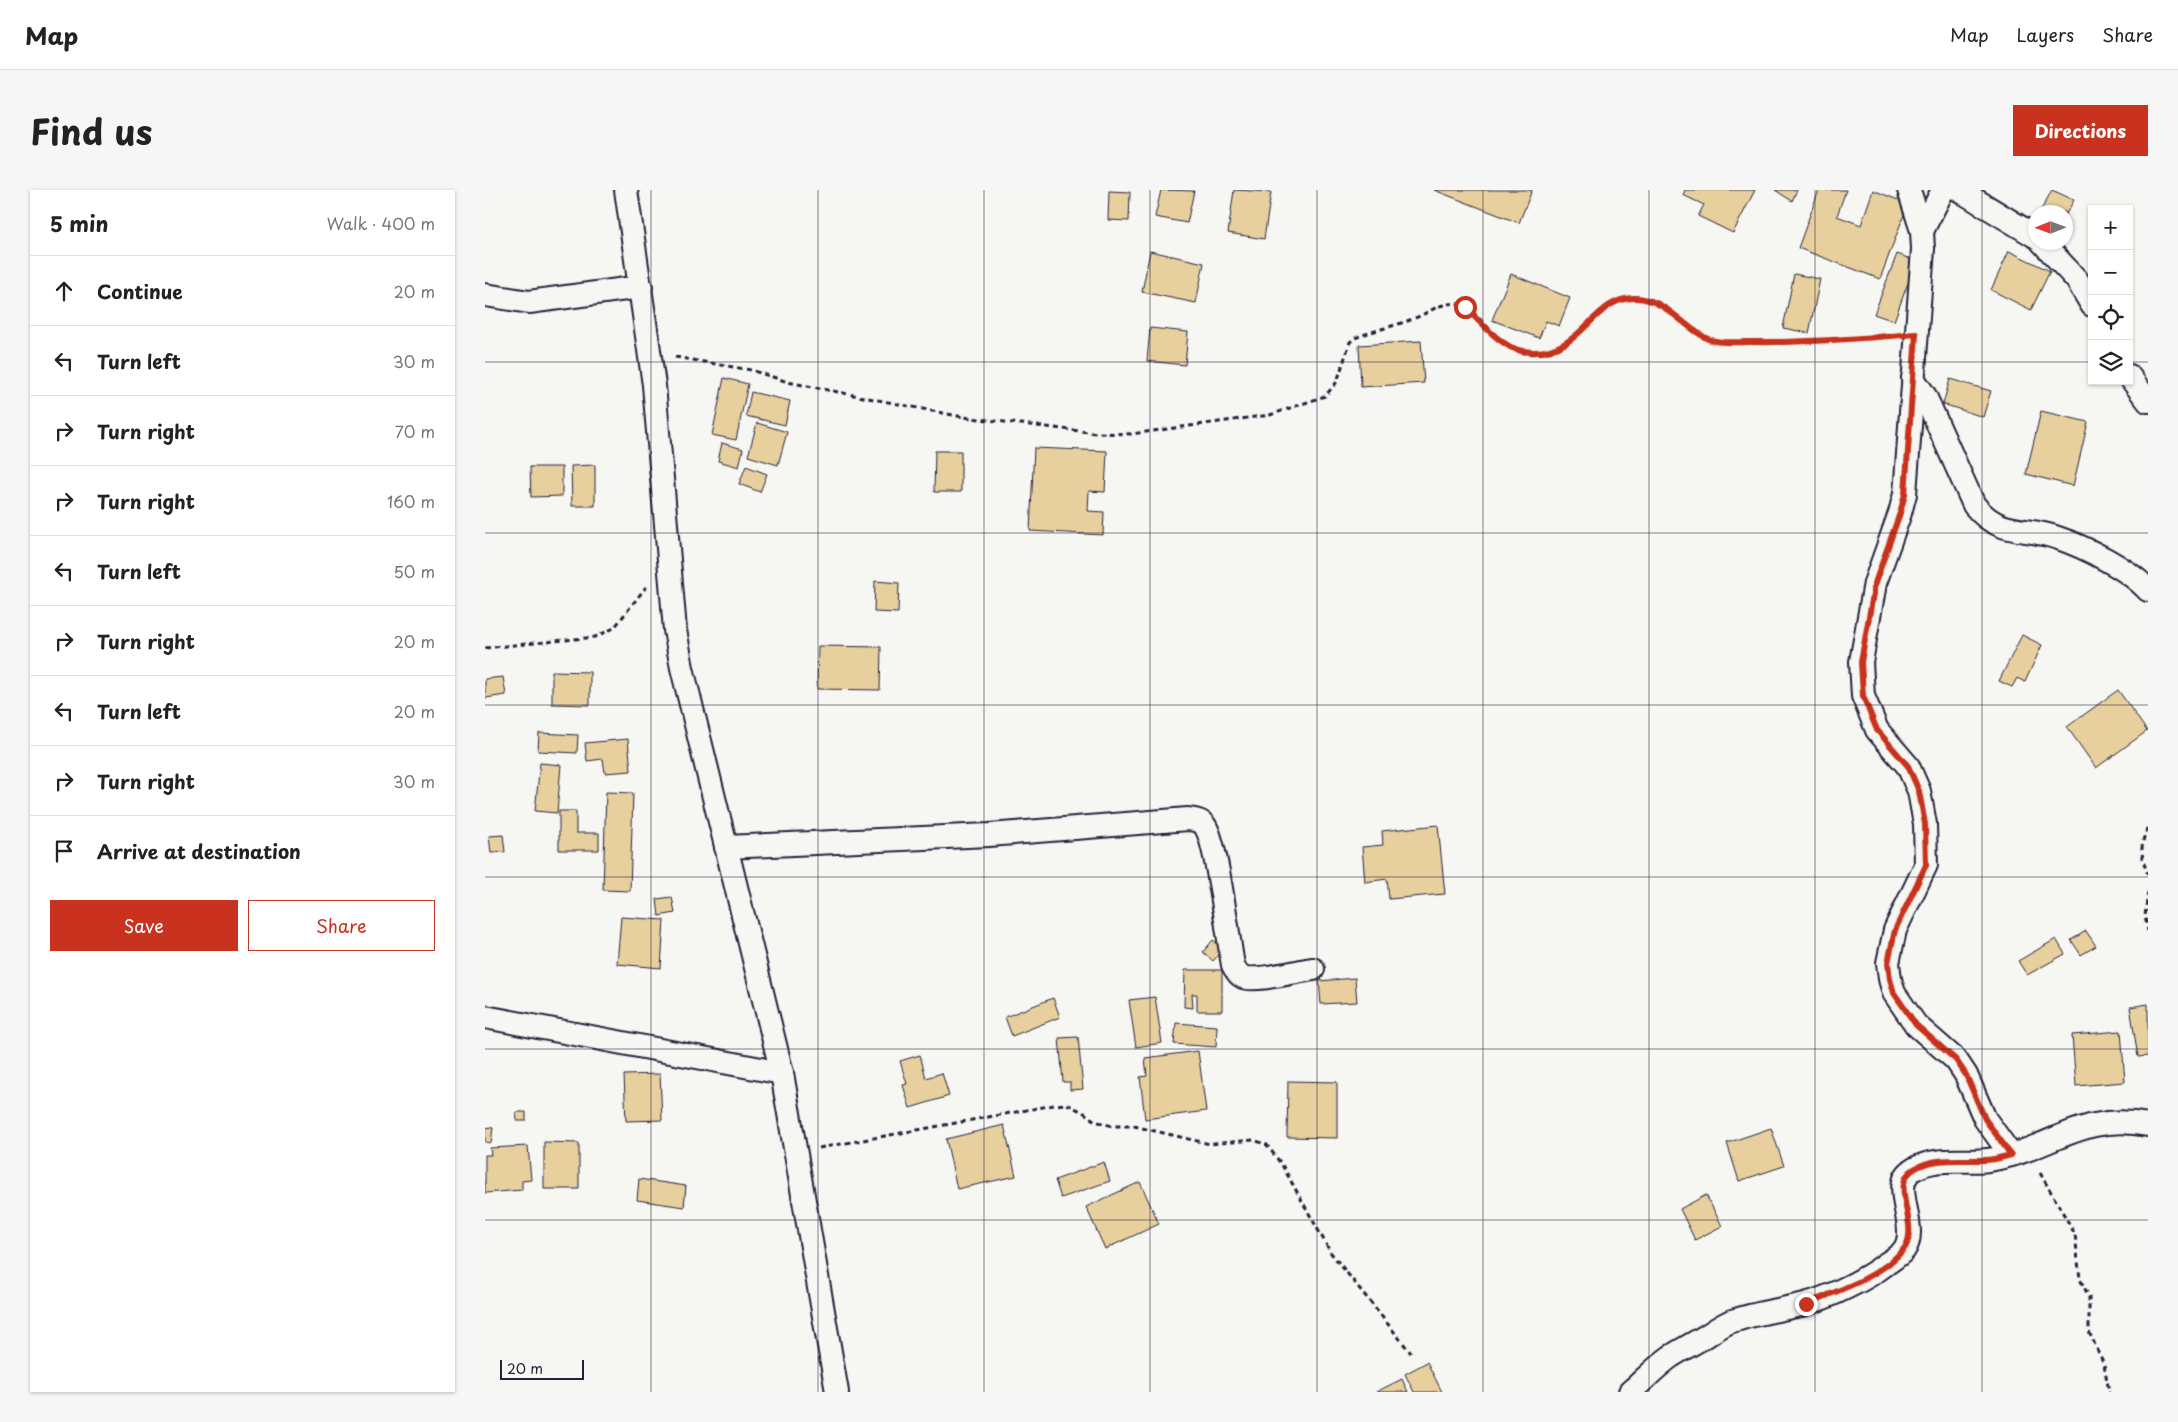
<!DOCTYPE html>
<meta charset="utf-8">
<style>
:root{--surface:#fff;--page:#f6f6f6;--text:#222;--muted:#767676;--line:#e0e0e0;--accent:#c8321e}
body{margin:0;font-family:"Playpen Sans",sans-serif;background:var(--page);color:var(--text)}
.controls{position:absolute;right:15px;top:15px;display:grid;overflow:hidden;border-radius:0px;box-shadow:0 1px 4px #0004}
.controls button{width:45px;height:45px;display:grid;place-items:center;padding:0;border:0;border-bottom:1px solid var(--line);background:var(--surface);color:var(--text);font:25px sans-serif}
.compass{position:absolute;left:1543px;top:15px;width:45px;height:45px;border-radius:50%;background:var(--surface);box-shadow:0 1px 4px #0004;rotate:269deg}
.scale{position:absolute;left:15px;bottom:12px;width:84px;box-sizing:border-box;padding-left:5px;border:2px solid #22223b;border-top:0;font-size:14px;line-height:18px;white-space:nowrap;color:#22223b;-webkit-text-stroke:4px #f6f6f2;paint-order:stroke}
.stop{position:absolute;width:15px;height:15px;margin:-11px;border:4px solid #c8321e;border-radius:50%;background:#fff}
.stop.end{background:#c8321e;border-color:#fff;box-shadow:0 1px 5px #0008}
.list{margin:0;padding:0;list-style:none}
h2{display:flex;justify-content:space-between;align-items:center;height:65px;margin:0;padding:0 20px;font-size:21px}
h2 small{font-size:16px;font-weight:400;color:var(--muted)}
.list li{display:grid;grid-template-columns:32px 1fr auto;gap:15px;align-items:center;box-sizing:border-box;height:70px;padding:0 20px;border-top:1px solid var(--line)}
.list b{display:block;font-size:19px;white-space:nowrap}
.list em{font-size:16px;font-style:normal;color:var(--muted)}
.actions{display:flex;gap:10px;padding:15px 20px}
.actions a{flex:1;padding:11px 0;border:1px solid var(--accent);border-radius:0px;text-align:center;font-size:18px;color:var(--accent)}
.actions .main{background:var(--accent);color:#fff}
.icon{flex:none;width:28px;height:28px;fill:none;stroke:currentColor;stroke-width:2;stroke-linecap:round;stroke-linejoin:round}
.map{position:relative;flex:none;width:1663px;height:1202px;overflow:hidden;border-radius:0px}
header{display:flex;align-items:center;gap:30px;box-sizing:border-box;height:70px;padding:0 25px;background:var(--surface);border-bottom:1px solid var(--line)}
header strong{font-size:24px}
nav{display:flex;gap:28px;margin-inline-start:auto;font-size:18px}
.intro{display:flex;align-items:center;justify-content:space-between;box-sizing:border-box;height:120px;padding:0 30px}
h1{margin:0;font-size:35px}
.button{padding:12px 22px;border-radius:0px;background:var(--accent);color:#fff;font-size:18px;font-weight:700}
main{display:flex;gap:30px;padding:0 30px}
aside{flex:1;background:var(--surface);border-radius:0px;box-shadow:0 1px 4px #0004}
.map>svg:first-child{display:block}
</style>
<header>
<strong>Map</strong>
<nav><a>Map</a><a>Layers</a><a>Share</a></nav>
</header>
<div class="intro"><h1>Find us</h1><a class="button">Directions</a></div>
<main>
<aside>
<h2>5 min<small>Walk · 400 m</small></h2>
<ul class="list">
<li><svg class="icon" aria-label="ahead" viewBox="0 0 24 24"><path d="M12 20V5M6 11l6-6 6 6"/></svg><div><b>Continue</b></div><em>20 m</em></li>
<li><svg class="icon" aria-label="left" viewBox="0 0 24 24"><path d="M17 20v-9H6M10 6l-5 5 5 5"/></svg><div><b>Turn left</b></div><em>30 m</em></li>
<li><svg class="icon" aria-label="right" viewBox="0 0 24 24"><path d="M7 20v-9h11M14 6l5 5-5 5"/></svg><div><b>Turn right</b></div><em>70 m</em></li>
<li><svg class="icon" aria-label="right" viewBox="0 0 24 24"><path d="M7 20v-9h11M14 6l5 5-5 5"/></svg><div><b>Turn right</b></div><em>160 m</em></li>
<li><svg class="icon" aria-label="left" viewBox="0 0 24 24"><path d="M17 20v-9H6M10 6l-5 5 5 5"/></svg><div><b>Turn left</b></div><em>50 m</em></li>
<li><svg class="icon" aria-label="right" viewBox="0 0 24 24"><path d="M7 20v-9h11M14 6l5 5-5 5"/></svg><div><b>Turn right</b></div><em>20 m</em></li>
<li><svg class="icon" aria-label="left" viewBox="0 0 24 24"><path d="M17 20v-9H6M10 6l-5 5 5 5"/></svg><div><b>Turn left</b></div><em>20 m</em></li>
<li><svg class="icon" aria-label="right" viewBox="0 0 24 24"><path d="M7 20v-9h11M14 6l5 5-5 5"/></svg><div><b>Turn right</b></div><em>30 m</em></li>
<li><svg class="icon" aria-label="arrive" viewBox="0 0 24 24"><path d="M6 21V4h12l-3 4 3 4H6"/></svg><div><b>Arrive at destination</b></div></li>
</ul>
<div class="actions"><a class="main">Save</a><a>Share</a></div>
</aside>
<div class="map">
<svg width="1663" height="1202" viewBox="0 0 1663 1202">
<rect width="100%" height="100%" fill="#f6f6f2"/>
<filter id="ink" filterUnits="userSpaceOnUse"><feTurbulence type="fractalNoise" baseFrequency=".02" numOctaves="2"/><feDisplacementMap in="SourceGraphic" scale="10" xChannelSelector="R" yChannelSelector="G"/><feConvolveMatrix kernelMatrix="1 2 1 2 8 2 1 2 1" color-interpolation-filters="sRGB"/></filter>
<g filter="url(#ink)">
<g fill="#e8cf9e" stroke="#22223b">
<polygon points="676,0 709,1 702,33 670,27"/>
<polygon points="749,0 786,2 779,49 743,43"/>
<polygon points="949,0 1047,0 1034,33"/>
<polygon points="1200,0 1270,0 1248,43 1213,26 1219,15 1198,5"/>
<polygon points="1290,0 1312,0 1307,11"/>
<polygon points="1334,0 1361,0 1352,26 1376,35 1388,0 1423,14 1395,89 1313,58"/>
<polygon points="1567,0 1589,10 1580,26 1580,22 1555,22"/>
<polygon points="624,1 645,2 644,31 623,30"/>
<polygon points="665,61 719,73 711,113 657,102"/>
<polygon points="1524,61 1565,81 1546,120 1506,100"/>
<polygon points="1412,64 1431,71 1409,131 1389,124"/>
<polygon points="1026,84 1085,108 1074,136 1061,131 1054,148 1007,130"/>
<polygon points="1309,84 1335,89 1324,143 1298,138"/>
<polygon points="665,138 703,142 700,175 662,171"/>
<polygon points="936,151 939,193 876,197 874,155"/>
<polygon points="239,188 263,194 251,250 227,245"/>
<polygon points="1465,189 1506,201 1498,227 1458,214"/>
<polygon points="266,202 305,211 300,235 261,226"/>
<polygon points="1556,221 1603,232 1588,296 1541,284"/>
<polygon points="272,233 302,242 293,275 263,266"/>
<polygon points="237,253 258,259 254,277 233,271"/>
<polygon points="549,258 622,261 620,302 604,301 603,321 619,322 618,345 545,341"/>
<polygon points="450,261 476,261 476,302 449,302"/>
<polygon points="110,275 110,316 87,316 86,276"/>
<polygon points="261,276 282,284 275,302 254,294"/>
<polygon points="45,277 77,277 77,306 46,307"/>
<polygon points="390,391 414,393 413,423 389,422"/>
<polygon points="1537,445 1557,455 1540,492 1532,488 1527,497 1514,491"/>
<polygon points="333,456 396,457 395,500 332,499"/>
<polygon points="67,481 105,482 105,515 67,514"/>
<polygon points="18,487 21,505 0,508 0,489"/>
<polygon points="1633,500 1662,541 1611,578 1582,537"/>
<polygon points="54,543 93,545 92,563 53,561"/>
<polygon points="143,549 146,581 120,583 118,569 102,571 100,553"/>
<polygon points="55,573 76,575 72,623 50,621"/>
<polygon points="121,602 148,603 145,701 118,700"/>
<polygon points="74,621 91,621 91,643 114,643 114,660 74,660"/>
<polygon points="953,635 960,704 904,709 902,689 880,692 877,657 898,655 897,641"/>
<polygon points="18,645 20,662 6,663 4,646"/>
<polygon points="187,707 190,723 174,726 172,709"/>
<polygon points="136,727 179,730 176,778 132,774"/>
<polygon points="1601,741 1611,756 1596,765 1586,750"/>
<polygon points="1571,749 1580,764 1542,785 1533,771"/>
<polygon points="728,750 739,759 728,771 718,762"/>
<polygon points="700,780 737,780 737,821 712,821 712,804 707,804 708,818 699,817"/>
<polygon points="870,788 872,812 836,814 834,791"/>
<polygon points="670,807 677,853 651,857 644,810"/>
<polygon points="568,808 575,827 527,846 520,827"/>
<polygon points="1663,814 1663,866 1653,867 1645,817"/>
<polygon points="691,833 732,836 731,857 689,854"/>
<polygon points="1636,841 1640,892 1591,896 1587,845"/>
<polygon points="593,847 598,899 585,900 585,892 578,892 574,848"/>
<polygon points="713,861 721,921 660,929 655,887 662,886 660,868"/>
<polygon points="435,865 441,888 457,883 464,906 425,918 418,895 422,894 415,871"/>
<polygon points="175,884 177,930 141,931 139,885"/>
<polygon points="803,891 852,892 852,948 802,947"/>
<polygon points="31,922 41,922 41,931 32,931"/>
<polygon points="519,935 531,986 472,999 461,949"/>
<polygon points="0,937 8,938 6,953 0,952"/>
<polygon points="1286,938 1299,976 1254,991 1242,953"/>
<polygon points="59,952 94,953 94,999 59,999"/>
<polygon points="43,956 46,990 37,991 37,1000 0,1003 0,965 6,965 5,958"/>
<polygon points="619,972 625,991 576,1008 570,990"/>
<polygon points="154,989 201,996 199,1017 152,1010"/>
<polygon points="655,992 674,1034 620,1059 601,1017"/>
<polygon points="1221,1005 1237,1036 1210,1050 1195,1019"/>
<polygon points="942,1172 957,1202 929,1202 920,1184"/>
<polygon points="917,1189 923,1202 891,1202"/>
</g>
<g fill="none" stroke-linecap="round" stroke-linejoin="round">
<defs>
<g id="street">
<polyline points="141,0 169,195 190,440 197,478 297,883 352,1202"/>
<polyline points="1424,0 1437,41 1438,59 1420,304 1415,323 1390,393 1376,472 1378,506 1392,540 1423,576 1434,601 1440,634 1441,675 1410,740 1403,773 1405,789 1409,803 1431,835 1471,870 1481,885 1500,929 1526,965"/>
<polyline points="1474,0 1550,46"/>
<polyline points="1437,41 1458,0"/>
<polyline points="1557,52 1592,90 1607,115"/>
<polyline points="0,105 44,112 156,97"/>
<polyline points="1644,186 1663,211"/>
<path d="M 1428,188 L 1440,206 L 1489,315 C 1515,347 1539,336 1573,348 C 1600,357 1644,379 1663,400"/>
<path d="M 241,657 L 504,645 L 703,629 C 709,630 716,630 720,636 C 732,653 743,748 748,775 C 750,779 753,785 758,787 C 770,792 813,781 828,779"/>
<polyline points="0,827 297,883"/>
<path d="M 1145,1202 C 1158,1191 1171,1177 1185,1167 C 1196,1160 1209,1153 1221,1146 C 1229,1141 1238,1134 1247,1131 C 1271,1123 1295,1120 1320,1114 C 1343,1108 1382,1089 1401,1074 C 1407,1070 1415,1065 1419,1060 C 1436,1036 1402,994 1429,979 C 1451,966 1479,973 1503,970 C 1563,962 1596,921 1663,935"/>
</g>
</defs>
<use href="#street" stroke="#22223b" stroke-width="26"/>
<g stroke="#22223b" stroke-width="3" stroke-dasharray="5 4" stroke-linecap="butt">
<path d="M 190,167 L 266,180 L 303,192 L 478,227 L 611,243 L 646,244 L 785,225 L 840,206 L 852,192 L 865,152 L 870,148 C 889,140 911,136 930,128 C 941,124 951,116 962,114 C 968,113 974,113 980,117 C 1001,130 1012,156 1039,162 C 1093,173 1104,109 1150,108 C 1181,107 1201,142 1225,149 C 1239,154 1255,152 1270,152 C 1315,153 1360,149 1406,146"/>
<polyline points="0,458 110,447 129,438 161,397"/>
<path d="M 1663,638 C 1654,655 1656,668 1663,684"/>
<polyline points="1663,702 1660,726 1663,741"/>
<polyline points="334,958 569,915 582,914 598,922 610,931 627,936 649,936 725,954 769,950 782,955 797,975 846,1063 926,1163"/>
<polyline points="1555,983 1590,1044 1595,1089 1604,1107 1604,1142 1619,1174 1624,1202"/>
</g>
<use href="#street" stroke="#f6f6f2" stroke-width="22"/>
</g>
</g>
<g fill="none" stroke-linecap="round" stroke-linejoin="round" filter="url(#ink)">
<path stroke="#c8321e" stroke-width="6" d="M 980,117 C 992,129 1005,144 1019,153 C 1027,159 1038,162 1048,162 C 1099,163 1108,106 1151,108 C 1181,109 1198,137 1223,149 C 1235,154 1252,152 1264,152 C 1320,153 1376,148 1431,144 L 1420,304 L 1415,323 L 1390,393 L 1376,472 L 1378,506 L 1392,540 L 1423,576 L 1434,601 L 1440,634 L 1441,675 L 1410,740 L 1403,773 L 1405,789 L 1409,803 L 1431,835 L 1471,870 L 1481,885 L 1500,929 L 1526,965 C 1518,967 1509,970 1500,970 C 1478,971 1449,966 1429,979 C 1402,995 1438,1037 1418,1060 C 1394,1088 1354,1100 1321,1114"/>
</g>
<path fill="none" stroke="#22223b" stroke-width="1" stroke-opacity="0.55" d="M 166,0 L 166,1202M 333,0 L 333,1202M 499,0 L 499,1202M 665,0 L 665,1202M 832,0 L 832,1202M 998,0 L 998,1202M 1164,0 L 1164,1202M 1330,0 L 1330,1202M 1497,0 L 1497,1202M 0,172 L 1607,172M 1644,172 L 1663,172M 0,343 L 1663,343M 0,515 L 1663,515M 0,687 L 1663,687M 0,859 L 1663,859M 0,1030 L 1663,1030"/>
</svg>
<div class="controls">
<button>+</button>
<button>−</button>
<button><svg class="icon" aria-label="locate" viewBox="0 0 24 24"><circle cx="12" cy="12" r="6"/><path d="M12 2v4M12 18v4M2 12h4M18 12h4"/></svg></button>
<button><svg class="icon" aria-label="layers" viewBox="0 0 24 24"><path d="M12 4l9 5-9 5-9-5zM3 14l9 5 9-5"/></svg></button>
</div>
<svg class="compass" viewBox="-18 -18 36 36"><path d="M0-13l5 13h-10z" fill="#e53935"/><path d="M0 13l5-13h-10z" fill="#767676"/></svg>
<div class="scale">20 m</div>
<div class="stop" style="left:980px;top:117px"></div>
<div class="stop end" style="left:1321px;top:1114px"></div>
</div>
</main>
